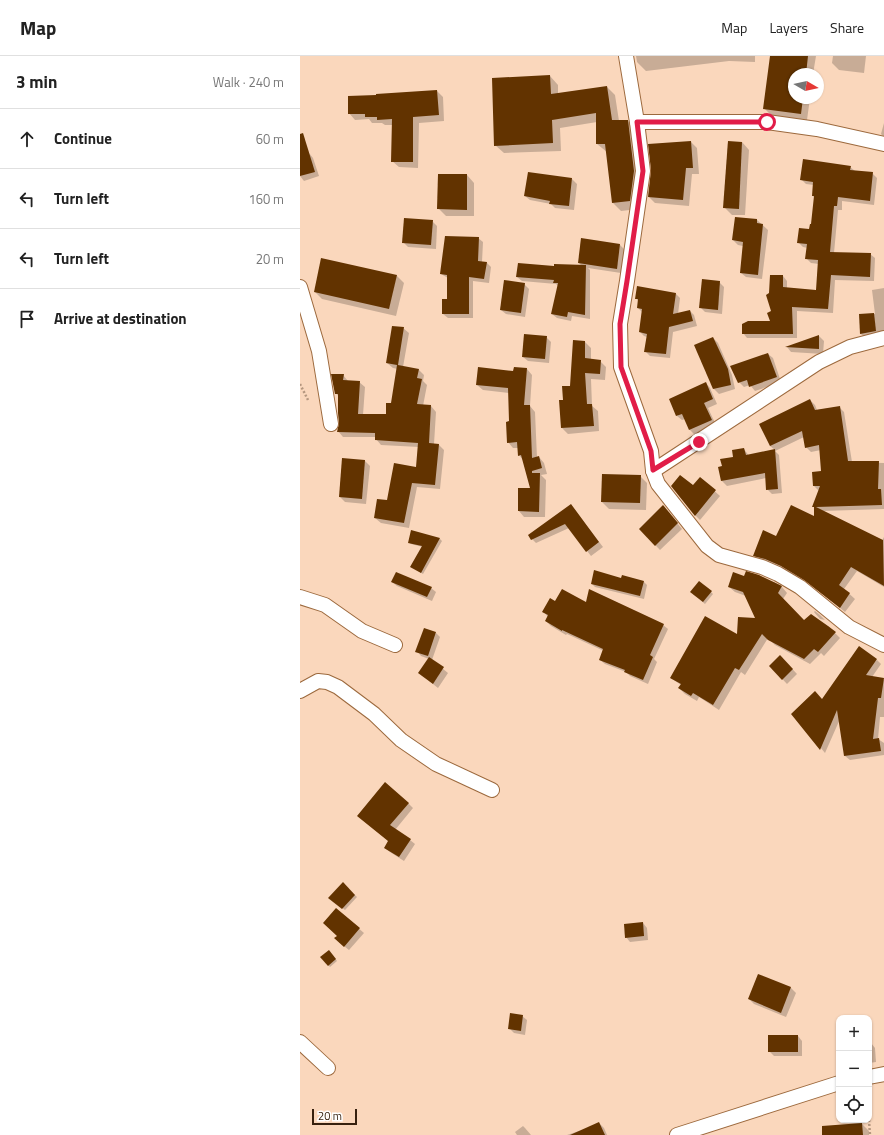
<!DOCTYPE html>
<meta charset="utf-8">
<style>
:root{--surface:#fff;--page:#f2f2f2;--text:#222;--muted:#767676;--line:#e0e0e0}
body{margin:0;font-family:"Titillium Web",sans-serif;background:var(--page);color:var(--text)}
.controls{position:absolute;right:12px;bottom:12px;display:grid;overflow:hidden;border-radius:8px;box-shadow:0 1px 3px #0004}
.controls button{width:36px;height:36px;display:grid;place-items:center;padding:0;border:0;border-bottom:1px solid var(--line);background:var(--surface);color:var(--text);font:20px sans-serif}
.compass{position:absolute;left:488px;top:12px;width:36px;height:36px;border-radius:50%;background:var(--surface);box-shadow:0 1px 3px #0004;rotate:99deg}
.scale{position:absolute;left:12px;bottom:10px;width:45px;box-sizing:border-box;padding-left:4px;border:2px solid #37210f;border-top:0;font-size:11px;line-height:14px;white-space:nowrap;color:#37210f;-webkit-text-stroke:3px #fff;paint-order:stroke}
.stop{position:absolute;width:12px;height:12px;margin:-9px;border:3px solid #e11d48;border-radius:50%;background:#fff}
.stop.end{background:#e11d48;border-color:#fff;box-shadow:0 1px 4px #0008}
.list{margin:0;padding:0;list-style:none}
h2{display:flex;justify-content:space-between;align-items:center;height:52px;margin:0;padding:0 16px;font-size:17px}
h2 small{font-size:13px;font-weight:400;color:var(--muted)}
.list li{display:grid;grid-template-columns:26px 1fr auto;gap:12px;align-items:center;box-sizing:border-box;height:60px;padding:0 16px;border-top:1px solid var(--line)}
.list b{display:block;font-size:15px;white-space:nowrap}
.list em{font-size:13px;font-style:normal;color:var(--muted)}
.icon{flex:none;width:22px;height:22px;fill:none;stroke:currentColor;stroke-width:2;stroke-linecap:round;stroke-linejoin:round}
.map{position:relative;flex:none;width:584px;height:1079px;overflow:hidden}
header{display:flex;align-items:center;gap:24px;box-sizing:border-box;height:56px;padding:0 20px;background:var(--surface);border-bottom:1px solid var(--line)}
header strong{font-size:19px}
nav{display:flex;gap:22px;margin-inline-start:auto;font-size:14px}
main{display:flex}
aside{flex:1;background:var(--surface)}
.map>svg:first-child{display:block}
</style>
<header>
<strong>Map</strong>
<nav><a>Map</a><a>Layers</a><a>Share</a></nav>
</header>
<main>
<aside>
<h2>3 min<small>Walk · 240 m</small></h2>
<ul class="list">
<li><svg class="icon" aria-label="ahead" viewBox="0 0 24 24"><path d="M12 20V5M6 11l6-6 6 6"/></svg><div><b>Continue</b></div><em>60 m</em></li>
<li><svg class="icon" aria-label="left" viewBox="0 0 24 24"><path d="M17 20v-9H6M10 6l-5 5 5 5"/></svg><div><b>Turn left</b></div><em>160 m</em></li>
<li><svg class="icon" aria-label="left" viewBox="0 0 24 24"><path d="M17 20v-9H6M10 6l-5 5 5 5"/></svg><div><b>Turn left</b></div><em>20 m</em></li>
<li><svg class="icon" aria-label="arrive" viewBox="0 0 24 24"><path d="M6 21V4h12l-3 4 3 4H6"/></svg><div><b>Arrive at destination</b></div></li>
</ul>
</aside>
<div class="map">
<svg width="584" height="1079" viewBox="0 0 584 1079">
<rect width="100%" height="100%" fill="#fad7bc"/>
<g fill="#0003">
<polygon points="336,0 455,0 455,6 429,5 346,15 337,6"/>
<polygon points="471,0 516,0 513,18 494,18 494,42 510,42 507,64 471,59 464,52"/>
<polygon points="533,0 566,0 564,17 539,14 532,7"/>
<polygon points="250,20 258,29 258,38 307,31 315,39 319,65 328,65 336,74 338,153 321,155 313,147 307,96 297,88 297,66 260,72 261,95 204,97 195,89"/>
<polygon points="137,35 143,41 144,65 119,67 118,112 99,111 92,105 93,69 85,69 82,67 72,67 69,63 55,64 49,57 77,40"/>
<polygon points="584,67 584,81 581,78"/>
<polygon points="391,86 397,92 399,118 392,118 389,150 355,147 349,141"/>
<polygon points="428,86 442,86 449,94 445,159 432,159 424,151"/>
<polygon points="9,97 13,102 19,120 4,125 0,120 0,100"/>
<polygon points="550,111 555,115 572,117 577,122 574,149 542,145 542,154 538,154 534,197 570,198 575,202 574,225 535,224 533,257 497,255 497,282 447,282 443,277 472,266 473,255 470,238 483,220 487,225 487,232 517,235 519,208 511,207 506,202 508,192 503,191 498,186 510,174 512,169 515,142 513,140 514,129 506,128 501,123"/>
<polygon points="139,119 167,119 174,127 174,160 146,160 138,152"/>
<polygon points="272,123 277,128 274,154 255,152 251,148 230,144 225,140"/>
<polygon points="457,164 468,174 462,223 446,221 441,217 443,190 438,189 433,184"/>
<polygon points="132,165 137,170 136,193 108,191 103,186"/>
<polygon points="178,182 183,186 182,206 187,207 191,211 189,227 173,225 173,262 148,262 143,258 148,244 148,222 141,218"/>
<polygon points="320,189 325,194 321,217 288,212 290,214 290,263 272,260 271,265 257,262 252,258 258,230 256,228 222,225 217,221 255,212 282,210 279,207"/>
<polygon points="97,220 104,227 96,260 22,243 15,236"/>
<polygon points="419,226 424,231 422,258 405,256 400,251"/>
<polygon points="224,228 229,233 225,261 206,258 201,254"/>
<polygon points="584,232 584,276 565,282 561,278 560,259 575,258 572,234"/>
<polygon points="376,238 380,242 378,258 390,255 394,259 397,270 373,276 370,302 350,300 345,295 347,281 344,280 340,276 342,256 338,252 339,246 336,242"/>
<polygon points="103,272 109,277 103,311 119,314 124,319 123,325 127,329 123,350 131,350 136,356 134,388 139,389 144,394 140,433 117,431 109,472 81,467 75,462 87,445 117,412 119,391 81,389 76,383 76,381 43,381 38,375 40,367 39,341 36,337 43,319 48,325 59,326 65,331 63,359 87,359 92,348 98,313 93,312 87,307"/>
<polygon points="519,280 524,285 523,298 491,296 487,291"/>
<polygon points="246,281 251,286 249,307 228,305 223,301"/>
<polygon points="413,282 418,287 432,319 435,333 419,338 414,333 395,290"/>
<polygon points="285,286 291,292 291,304 300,305 306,311 305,324 291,323 292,350 298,355 299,375 268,378 262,372 264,345 271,330"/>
<polygon points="468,298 473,302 481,326 455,335 450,329 444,331 439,326"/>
<polygon points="227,313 232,319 230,350 235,356 237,402 239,401 244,407 247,418 241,419 246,424 245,461 224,461 219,455 231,433 223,404 219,399 218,392 213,392 208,386 210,366 209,337 183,334 177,329"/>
<polygon points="406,327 410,332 417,348 408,352 416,369 395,379 390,374 385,363 382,364 377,360"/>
<polygon points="510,344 515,349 517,354 539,351 544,356 552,406 584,407 584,453 523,455 582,485 584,481 584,531 557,515 544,533 555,543 545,556 511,528 487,515 471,508 459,504 454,499 477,481 516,462 515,452 514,451 519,435 514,430 522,416 521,394 511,396 506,391 504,381 475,395 479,399 482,437 472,438 467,433 466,422 427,430 422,425 420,412 423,411 444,393 449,400 475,394 470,390 460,368"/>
<polygon points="65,405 70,410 66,448 45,446 40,441"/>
<polygon points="340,420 347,427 346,454 309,453 302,446"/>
<polygon points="400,422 420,440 400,464 395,459 393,431"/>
<polygon points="271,449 303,491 291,500 269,472 236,487 232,483"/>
<polygon points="363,450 382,473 360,494 340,473"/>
<polygon points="112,475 140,483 142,485 123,518 112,511 123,491 111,488 109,486"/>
<polygon points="445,522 474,526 482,531 487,537 483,543 504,565 528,570 540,582 524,600 521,597 510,608 475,589 468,582 445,619 441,616 419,654 399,641 397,645 385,638 379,632 381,629 371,622 438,579 457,563 446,540 435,536 429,531"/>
<polygon points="322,523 344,526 347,529 344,543 295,531 292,528"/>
<polygon points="92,526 131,532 136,536 132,545 97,530"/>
<polygon points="411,536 413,538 405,548 393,538"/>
<polygon points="256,547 363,569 368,573 354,603 357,606 348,628 330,620 326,616 305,608 300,604 304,595 267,578 266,579 251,570 246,565 248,561 243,555"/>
<polygon points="515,555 520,559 525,564 520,563 514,556"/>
<polygon points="136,577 140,581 132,604 148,617 138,632 119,617 129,603 121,600 117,595"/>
<polygon points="480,600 497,618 487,628 470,610"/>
<polygon points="577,604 581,608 572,621 584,624 584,661 580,661 578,683 584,687 584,699 550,704 545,700 540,663 525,697 493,658 522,644"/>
<polygon points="108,747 113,752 95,774 110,784 115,788 104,805 90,796 85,792 89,785 58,760"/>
<polygon points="43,828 57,841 45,854 31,843"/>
<polygon points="36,853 64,877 49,894 39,886"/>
<polygon points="343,867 347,872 348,884 330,886 326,881"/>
<polygon points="31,897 37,905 30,911 22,902"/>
<polygon points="458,919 491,932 496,937 486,961 454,948 449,943"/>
<polygon points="222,960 227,964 225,979 214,977 209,972"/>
<polygon points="498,980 502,985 502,1000 474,1000 469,995"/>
<polygon points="569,987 571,987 575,992 576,1006 569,1007"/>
<polygon points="299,1067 304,1072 307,1079 267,1079 279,1075 280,1076"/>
<polygon points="562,1068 569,1075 569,1079 526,1079"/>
<polygon points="223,1070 225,1072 231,1079 217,1079 215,1076"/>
</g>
<g fill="#623300">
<polygon points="470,0 508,0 506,18 494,18 494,42 503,42 501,58 463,53"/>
<polygon points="250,19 251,38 307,30 312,64 328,64 334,115 330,145 312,147 305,88 296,88 296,57 252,64 253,87 194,90 192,22"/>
<polygon points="137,34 139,59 113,61 113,106 91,106 92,63 77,64 77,61 65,61 65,58 48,58 48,40 76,39 76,38"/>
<polygon points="3,77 15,116 0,120 0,78"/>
<polygon points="391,85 393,112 386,112 383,144 348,141 351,114 348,88"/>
<polygon points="428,85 442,86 439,153 423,152"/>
<polygon points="503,103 551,110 550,114 573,116 570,145 538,141 537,150 534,150 530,196 571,197 570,221 531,219 528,253 492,251 493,278 442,278 442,268 448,265 470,265 467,257 471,255 466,239 469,237 470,219 483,219 483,231 516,234 518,204 505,203 507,188 497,187 499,172 509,173 510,168 511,168 514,140 512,140 513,126 500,124"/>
<polygon points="228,116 272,122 269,150 249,148 250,145 224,140"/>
<polygon points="138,118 167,118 167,154 137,153"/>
<polygon points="435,161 457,163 457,167 463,168 458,219 440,217 443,186 432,184"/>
<polygon points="104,162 133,164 131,189 102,187"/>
<polygon points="145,180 179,181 178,205 187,206 184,223 169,221 169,258 142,258 142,243 147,243 147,219 140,218"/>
<polygon points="281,182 320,188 317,213 278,207"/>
<polygon points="21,202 97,219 89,253 14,236"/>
<polygon points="218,207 254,210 254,208 286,209 285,259 268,256 267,261 251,258 258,227 253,227 254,224 216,221"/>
<polygon points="402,223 420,225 418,254 399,252"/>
<polygon points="204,224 225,227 221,257 200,254"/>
<polygon points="337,230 376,237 373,258 390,254 393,265 369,271 366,298 344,296 347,278 339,276 342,253 337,252 338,243 335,243"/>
<polygon points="574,257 576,275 560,278 559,258"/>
<polygon points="92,270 104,271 98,309 119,313 117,322 122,323 117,348 131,349 129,387 139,388 135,429 112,427 104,467 74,462 77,443 87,444 94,407 116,411 118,387 75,384 75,377 37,376 39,367 38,357 38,338 35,338 31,318 44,318 43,324 60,325 58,358 86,358 86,347 91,347 97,309 86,307"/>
<polygon points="224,278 247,280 245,303 222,301"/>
<polygon points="519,279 519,293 485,291"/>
<polygon points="413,281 428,313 431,329 413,333 394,289"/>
<polygon points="273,284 285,285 285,302 301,304 300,318 285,317 287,348 292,348 294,370 261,372 259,344 263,344 262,330 270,330"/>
<polygon points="468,297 477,321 449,331 447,324 438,327 430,310"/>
<polygon points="178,311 213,315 214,311 227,312 224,349 230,349 232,402 239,400 242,412 232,415 232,417 240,417 239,456 218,455 218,432 230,432 221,399 218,400 217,386 207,387 206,366 209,365 208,332 176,329"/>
<polygon points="406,326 413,343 404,347 412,364 389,374 382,358 376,360 369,343"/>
<polygon points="510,343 515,354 540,350 548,405 579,405 578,433 581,433 582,449 516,451 583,484 584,530 551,511 539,529 550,537 540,552 504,524 481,510 465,503 453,500 463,474 476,480 491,449 514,460 514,451 512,451 520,430 513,430 512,416 521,415 519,389 505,392 502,375 470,390 459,368"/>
<polygon points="444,392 446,399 475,393 478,433 466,434 465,417 421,425 418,411 422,410 420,403 433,401 432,394"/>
<polygon points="42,402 65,404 62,443 39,441"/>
<polygon points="302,418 341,419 340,447 301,446"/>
<polygon points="380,419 393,429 400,421 416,434 395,460 371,430"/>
<polygon points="271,448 299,486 286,496 265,468 231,484 228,479"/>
<polygon points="363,449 378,467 355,490 339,473"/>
<polygon points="111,474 140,482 121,517 110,511 122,490 108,487"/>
<polygon points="294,514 321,522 322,519 344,525 340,540 291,528"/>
<polygon points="446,515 459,519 482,530 478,537 504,564 511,558 528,570 536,576 518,596 514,593 504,603 468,584 462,578 439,614 435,612 413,649 393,637 391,640 378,632 381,628 370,622 405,560 437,578 438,561 455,562 443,536 428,531 433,516 444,520"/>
<polygon points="96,516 132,531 127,541 91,526"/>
<polygon points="399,525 412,535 403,546 390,536"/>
<polygon points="262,533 286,546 289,533 364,568 350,599 353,601 343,624 324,616 325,614 299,604 303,593 262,574 262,575 245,565 248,559 242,556 250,542 255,545"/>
<polygon points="124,572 136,576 128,600 115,596"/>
<polygon points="559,590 577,603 566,619 584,622 581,642 578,642 573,683 579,682 581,695 544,700 537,654 520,694 491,658 515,635 522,643"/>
<polygon points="480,599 493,613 482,624 469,610"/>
<polygon points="129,601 144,611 133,628 118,617"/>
<polygon points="85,726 109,747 90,769 111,783 99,801 84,792 88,785 57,760"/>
<polygon points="43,826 55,839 42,853 28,842"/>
<polygon points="36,852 60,872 44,891 34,882 37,880 23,867"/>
<polygon points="343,866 344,880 325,882 324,868"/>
<polygon points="29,894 36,903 28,910 20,901"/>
<polygon points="458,918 491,931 481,957 448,943"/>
<polygon points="210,957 223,959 221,975 208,973"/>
<rect x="468" y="979" width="30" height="17"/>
<polygon points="299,1066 305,1079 270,1079"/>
<polygon points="562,1067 563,1079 522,1079 522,1070"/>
</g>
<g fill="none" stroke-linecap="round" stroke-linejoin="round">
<defs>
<g id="street">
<polyline points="326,0 337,66 343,115 327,225 320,268 321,311 351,395 353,415 358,428 407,490 419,499 462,511 478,518 500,531 549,571 584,589"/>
<polyline points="337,66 467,66 517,73 584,88"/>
<polyline points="0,231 19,295 31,368"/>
<polyline points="353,415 519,306 550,291 584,282"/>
<polyline points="0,541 25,549 62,575 95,589"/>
<polyline points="0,635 18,625 27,626 38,631 74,658 101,684 136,708 192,734"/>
<polyline points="0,986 28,1012"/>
<polyline points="569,1021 584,1018"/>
<polyline points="377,1079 539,1027"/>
</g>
</defs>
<use href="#street" stroke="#9c693d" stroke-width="16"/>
<g stroke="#b5977f" stroke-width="2.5" stroke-dasharray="2 2" stroke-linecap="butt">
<polyline points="0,328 8,344"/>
<polyline points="569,1064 570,1079"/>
</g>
<use href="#street" stroke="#fff" stroke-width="14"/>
</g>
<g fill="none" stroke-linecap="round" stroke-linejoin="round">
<polyline stroke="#e11d48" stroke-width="5" points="399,386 353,414 351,395 321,311 320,268 327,225 343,115 337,66 467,66"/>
</g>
</svg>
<div class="controls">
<button>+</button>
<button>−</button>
<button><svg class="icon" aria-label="locate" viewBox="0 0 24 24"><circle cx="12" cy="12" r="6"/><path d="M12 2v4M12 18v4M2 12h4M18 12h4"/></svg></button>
</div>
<svg class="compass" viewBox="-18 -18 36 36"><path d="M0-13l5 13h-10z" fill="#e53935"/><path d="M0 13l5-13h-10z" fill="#767676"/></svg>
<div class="scale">20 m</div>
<div class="stop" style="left:467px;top:66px"></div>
<div class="stop end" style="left:399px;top:386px"></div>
</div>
</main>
